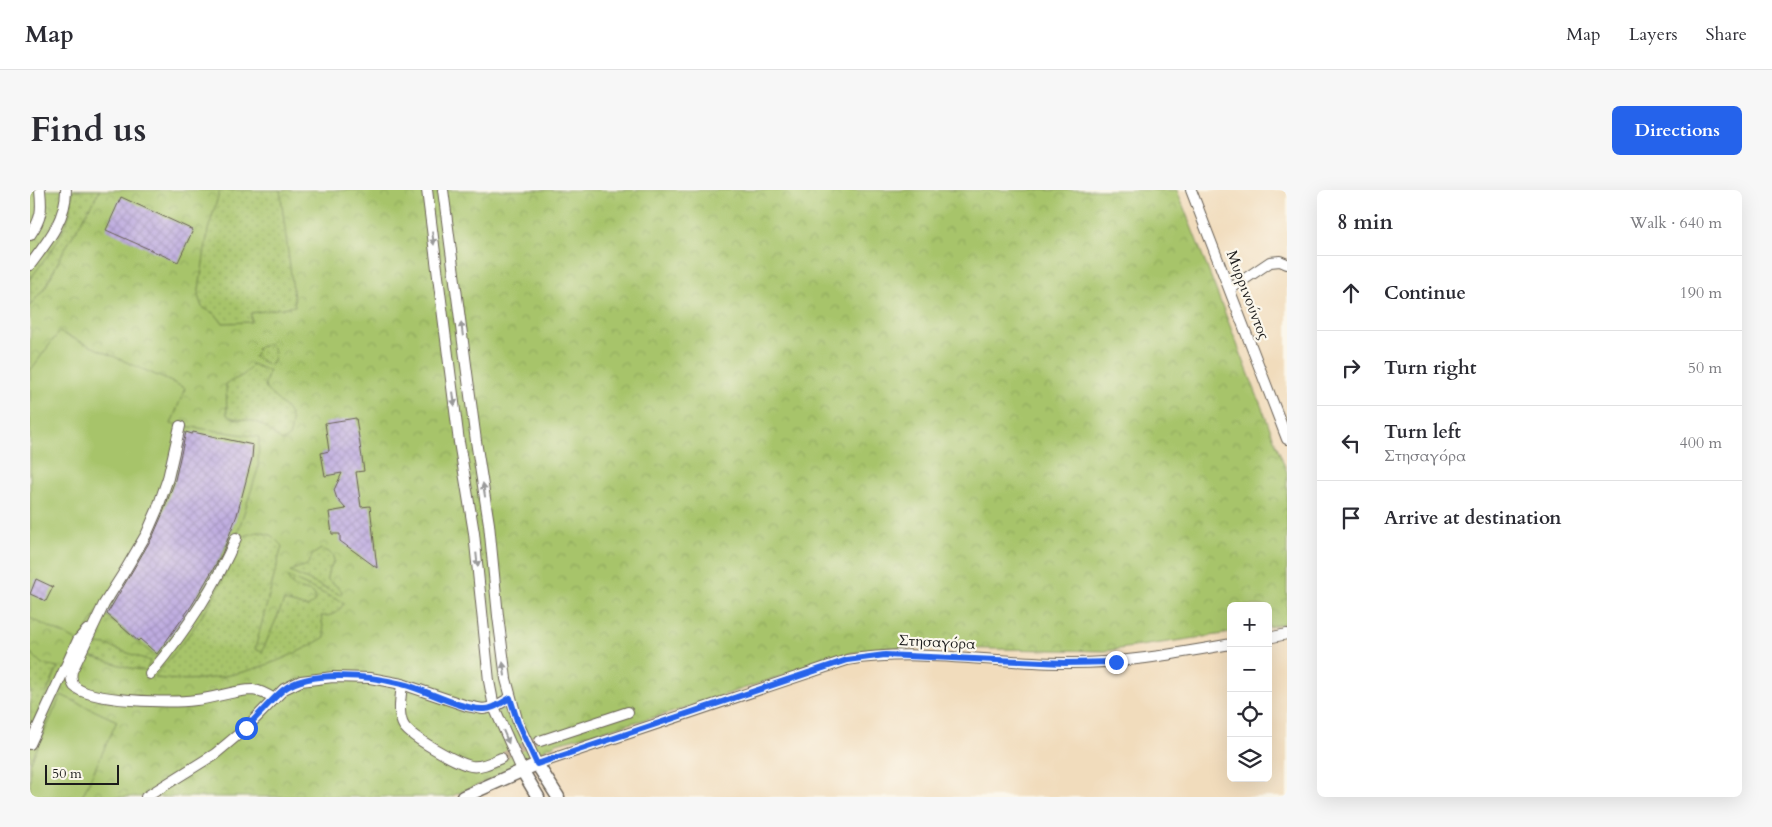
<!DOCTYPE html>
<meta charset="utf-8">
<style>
:root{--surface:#fff;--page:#f7f7f7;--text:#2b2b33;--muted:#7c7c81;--line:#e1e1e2;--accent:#2563eb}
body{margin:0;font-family:Cardo,serif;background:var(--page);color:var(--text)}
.controls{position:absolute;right:15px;bottom:15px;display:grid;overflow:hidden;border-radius:8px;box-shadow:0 5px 20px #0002}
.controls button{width:45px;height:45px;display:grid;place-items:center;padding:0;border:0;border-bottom:1px solid var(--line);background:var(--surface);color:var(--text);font:25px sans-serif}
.scale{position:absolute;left:15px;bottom:12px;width:74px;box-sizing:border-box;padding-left:5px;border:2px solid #1c1c1c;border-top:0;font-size:14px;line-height:18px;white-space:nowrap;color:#1c1c1c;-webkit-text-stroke:4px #fbf7ec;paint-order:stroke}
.stop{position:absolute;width:15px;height:15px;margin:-11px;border:4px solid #2563eb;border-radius:50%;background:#fff}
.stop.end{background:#2563eb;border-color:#fff;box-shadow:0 1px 5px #0008}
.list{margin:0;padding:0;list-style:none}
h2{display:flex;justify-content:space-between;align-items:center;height:65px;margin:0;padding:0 20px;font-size:21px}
h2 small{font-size:16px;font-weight:400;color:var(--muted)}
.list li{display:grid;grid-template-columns:32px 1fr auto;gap:15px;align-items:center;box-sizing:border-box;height:75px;padding:0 20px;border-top:1px solid var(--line)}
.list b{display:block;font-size:19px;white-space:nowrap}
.list p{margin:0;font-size:16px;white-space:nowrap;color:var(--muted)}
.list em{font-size:16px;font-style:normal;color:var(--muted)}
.icon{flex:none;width:28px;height:28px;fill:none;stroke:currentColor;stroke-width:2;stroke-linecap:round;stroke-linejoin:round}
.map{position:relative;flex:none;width:1257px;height:607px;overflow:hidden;border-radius:8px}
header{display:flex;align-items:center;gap:30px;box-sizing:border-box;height:70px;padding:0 25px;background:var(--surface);border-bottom:1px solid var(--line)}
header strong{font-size:24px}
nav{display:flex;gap:28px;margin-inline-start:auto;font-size:18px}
.intro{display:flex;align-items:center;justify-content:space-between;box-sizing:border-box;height:120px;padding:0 30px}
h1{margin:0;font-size:35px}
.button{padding:12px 22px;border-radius:8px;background:var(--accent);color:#fff;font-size:18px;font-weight:700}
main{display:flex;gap:30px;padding:0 30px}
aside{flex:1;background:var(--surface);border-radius:8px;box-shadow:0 5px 20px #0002}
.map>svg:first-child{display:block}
</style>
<header>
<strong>Map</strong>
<nav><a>Map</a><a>Layers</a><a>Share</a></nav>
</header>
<div class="intro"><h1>Find us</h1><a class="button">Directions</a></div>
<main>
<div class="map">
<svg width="1257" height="607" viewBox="0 0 1257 607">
<defs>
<pattern id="park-crowns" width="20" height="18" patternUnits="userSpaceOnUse" patternTransform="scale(1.25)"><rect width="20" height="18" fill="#a7c46b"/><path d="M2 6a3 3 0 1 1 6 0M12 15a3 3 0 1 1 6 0" fill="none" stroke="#8fa85c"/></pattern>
<pattern id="garden-dots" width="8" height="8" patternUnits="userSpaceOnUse" patternTransform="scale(1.25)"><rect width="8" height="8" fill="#a7c46b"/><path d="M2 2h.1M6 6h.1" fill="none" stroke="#8fa85c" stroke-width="1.8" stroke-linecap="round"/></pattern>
<pattern id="building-cross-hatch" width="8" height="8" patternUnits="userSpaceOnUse" patternTransform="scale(1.25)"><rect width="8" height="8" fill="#beace0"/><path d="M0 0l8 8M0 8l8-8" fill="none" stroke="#a393c0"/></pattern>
</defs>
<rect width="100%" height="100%" fill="#fbf7ec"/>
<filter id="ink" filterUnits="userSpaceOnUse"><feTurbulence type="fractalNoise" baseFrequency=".02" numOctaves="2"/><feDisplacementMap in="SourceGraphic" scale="10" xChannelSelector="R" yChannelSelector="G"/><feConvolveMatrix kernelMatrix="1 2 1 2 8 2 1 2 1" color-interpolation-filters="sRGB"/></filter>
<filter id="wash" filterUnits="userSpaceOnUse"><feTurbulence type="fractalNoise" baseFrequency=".0096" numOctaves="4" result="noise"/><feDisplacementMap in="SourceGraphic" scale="20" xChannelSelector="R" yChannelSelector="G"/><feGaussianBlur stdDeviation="1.12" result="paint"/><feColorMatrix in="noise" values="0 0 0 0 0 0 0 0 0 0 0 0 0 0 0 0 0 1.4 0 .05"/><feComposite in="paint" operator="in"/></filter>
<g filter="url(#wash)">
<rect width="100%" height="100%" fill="#f1dcbc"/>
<polygon fill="url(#park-crowns)" stroke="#627044" points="0,0 1147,0 1257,282 1257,433 1238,437 1238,416 1201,416 1201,443 1075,461 909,458 854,458 821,463 640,523 527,553 460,590 420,607 0,607"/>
<g fill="url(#garden-dots)" stroke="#627044">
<polygon points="43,0 70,0 33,62 16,96 0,116 0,89 22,60 32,42 39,26"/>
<polygon points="190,0 250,0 265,116 221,123 221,132 193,133 185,124 172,117 168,106 178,40"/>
<path d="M 237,154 C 247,159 246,166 240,175 L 224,167 L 228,158 Z"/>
<path d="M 222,174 L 239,181 L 235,194 L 236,199 C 247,212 265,219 261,239 C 260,245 259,249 252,251 C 243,245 236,235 225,232 C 216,228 205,231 197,225 L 196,194 C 208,186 214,189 222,174 Z"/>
<path d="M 227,342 L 241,345 L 252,356 L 225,459 L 232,462 L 254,411 L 277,417 C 283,414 286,412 285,405 C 277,397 261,402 258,387 L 314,413 C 309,422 302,427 291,426 L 295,447 C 246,477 184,496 126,488 L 125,486 C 143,465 161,444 175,421 C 190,398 200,372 211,347 Z"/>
<path d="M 291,359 C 298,361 303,363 304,371 C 290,396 300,387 312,401 L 311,405 L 260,382 C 270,374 278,381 282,365 Z"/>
<polygon points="67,454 76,455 120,471 117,481 100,478 53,464 60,455"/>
<polygon points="1,463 12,474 28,477 0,541"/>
</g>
<g fill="#a7c46b" stroke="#627044">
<path d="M 29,142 L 155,198 L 141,234 L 229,247 L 228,279 L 206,348 L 201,346 C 180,392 159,428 127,468 L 69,419 L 50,452 L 0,428 L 0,181 Z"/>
<polygon points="31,505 87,531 52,607 0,607 0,574"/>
</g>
<g id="blocks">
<g fill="url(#building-cross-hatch)">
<polygon points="91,7 163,40 148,72 76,40"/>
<polygon points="326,228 334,281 326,282 331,317 340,316 347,378 310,351 310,344 302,344 299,322 316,319 307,309 304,300 312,283 295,286 291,263 299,261 295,233"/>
<polygon points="156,242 162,244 163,242 223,255 222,268 207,325 192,364 162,415 127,464 110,449 108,451 77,424 123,346 133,323 145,290"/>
<polygon points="6,389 23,397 16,411 0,404"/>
</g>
</g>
</g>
<g filter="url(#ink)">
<use href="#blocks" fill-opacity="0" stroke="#675f54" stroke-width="1"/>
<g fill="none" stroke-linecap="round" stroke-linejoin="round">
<polyline stroke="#c6b69c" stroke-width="10" stroke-dasharray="10 5" stroke-linecap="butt" points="471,568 510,551"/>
<defs>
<g id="minor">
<polyline points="397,0 429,252 444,343 459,491 464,517 492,580"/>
<path d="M 413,0 L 446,251 L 459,334 L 468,426 L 476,489 L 488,533 L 507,574 L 817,470 C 888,458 963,473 1034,473 C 1091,474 1145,464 1201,454"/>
<polyline points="1161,0 1257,249"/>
<path d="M 0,45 C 12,28 12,20 10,0"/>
<path d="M 0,75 C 17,52 36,30 36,0"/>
<polyline points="1200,99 1240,72 1250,71 1257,74"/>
<path d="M 150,236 L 138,288 L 127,320 L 117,343 L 93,384 L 74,414 L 42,481 C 41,486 41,491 44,496 C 59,512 143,513 166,510 C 184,508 206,500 223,500 C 231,501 238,505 244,509"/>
<polyline points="1238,448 1257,444"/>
<path d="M 120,484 C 155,442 185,398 206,348"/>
<path d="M 372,494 C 371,506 367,525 374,536 C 382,548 427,573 441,576 C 451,578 462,572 471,568"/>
<polyline points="510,551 598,522"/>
<polyline points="0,554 48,450 57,440"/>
<polyline points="116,607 185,564 216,538 254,499 271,491 303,487 340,488 372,494 437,516 453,519 464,517 480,508"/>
</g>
<g id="major">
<polyline points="492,580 508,607"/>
<polyline points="433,607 507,574 528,607"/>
</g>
</defs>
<use href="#minor" stroke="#675f54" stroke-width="12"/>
<use href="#major" stroke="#675f54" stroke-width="15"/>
<use href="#minor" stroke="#fff" stroke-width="10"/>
<use href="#major" stroke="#fff" stroke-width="12"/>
</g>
<defs><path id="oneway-solid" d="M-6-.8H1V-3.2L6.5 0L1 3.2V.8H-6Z" transform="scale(1.25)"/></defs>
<g fill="#999">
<use href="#oneway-solid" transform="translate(403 48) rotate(82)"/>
<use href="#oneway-solid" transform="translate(432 139) rotate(-97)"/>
<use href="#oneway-solid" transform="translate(424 209) rotate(83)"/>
<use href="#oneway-solid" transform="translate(454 300) rotate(-99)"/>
<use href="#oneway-solid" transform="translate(447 370) rotate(84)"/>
<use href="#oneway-solid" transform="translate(474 479) rotate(-98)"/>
<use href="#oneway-solid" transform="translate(476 547) rotate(67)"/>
</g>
</g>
<g fill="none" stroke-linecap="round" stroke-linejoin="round" filter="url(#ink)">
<path stroke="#2563eb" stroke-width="6" d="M 216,538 C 228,526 240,511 253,500 C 280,479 341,486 372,494 C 397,500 427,518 452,519 C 462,520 471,513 480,508 L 488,533 L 507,574 L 817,470 L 855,465 L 1034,473 L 1086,472"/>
</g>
<g text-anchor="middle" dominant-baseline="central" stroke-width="4.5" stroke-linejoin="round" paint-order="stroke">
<g font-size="15" fill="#1c1c1c" stroke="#fbf7ec">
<text transform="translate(1218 105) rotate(69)">Μυρρινούντος</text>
<text transform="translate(907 452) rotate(3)">Στησαγόρα</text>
</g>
</g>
</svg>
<div class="controls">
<button>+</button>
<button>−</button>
<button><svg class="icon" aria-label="locate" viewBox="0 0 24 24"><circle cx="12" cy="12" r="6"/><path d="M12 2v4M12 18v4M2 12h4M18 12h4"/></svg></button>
<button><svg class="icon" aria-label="layers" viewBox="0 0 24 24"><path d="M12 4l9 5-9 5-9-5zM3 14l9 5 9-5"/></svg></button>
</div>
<div class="scale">50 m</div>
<div class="stop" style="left:216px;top:538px"></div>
<div class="stop end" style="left:1086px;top:472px"></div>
</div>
<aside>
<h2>8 min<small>Walk · 640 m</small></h2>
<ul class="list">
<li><svg class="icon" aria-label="ahead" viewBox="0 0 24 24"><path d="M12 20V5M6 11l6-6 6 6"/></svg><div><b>Continue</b></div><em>190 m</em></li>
<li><svg class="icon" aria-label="right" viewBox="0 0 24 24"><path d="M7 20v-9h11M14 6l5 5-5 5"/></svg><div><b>Turn right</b></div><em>50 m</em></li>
<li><svg class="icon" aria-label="left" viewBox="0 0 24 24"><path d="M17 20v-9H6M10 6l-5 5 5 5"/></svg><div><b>Turn left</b><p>Στησαγόρα</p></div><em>400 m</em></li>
<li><svg class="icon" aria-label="arrive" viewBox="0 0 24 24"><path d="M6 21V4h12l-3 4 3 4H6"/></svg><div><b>Arrive at destination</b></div></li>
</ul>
</aside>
</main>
